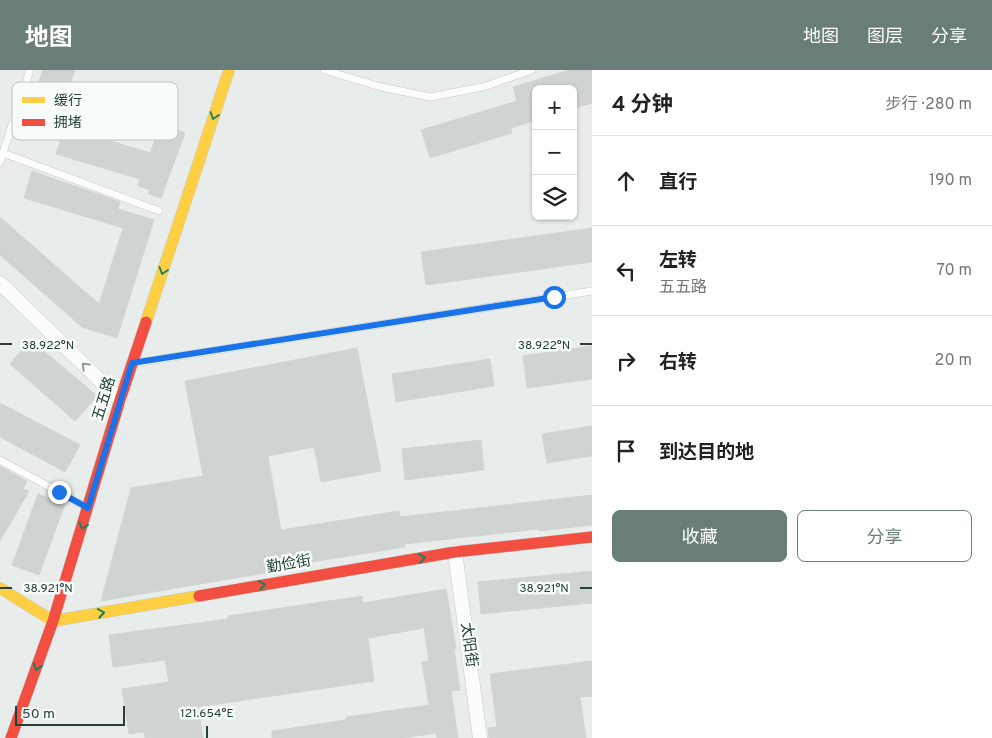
<!DOCTYPE html>
<html lang="zh">
<meta charset="utf-8">
<style>
:root{--surface:#fff;--page:#f6f6f6;--text:#222;--muted:#767676;--line:#e0e0e0;--accent:#697e78}
body{margin:0;font-family:Overpass,"Noto Sans SC",sans-serif;background:var(--page);color:var(--text)}
.controls{position:absolute;right:15px;top:15px;display:grid;overflow:hidden;border-radius:8px;box-shadow:0 1px 4px #0004}
.controls button{width:45px;height:45px;display:grid;place-items:center;padding:0;border:0;border-bottom:1px solid var(--line);background:var(--surface);color:var(--text);font:25px sans-serif}
.scale{position:absolute;left:15px;bottom:12px;width:110px;box-sizing:border-box;padding-left:5px;border:2px solid #24423a;border-top:0;font-size:14px;line-height:18px;white-space:nowrap;color:#24423a;-webkit-text-stroke:4px #f7fbf9;paint-order:stroke}
.stop{position:absolute;width:15px;height:15px;margin:-11px;border:4px solid #1a73e8;border-radius:50%;background:#fff}
.stop.end{background:#1a73e8;border-color:#fff;box-shadow:0 1px 5px #0008}
.list{margin:0;padding:0;list-style:none}
h2{display:flex;justify-content:space-between;align-items:center;height:65px;margin:0;padding:0 20px;font-size:21px}
h2 small{font-size:16px;font-weight:400;color:var(--muted)}
.list li{display:grid;grid-template-columns:32px 1fr auto;gap:15px;align-items:center;box-sizing:border-box;height:90px;padding:0 20px;border-top:1px solid var(--line)}
.list b{display:block;font-size:19px;white-space:nowrap}
.list p{margin:0;font-size:16px;white-space:nowrap;color:var(--muted)}
.list em{font-size:16px;font-style:normal;color:var(--muted)}
.actions{display:flex;gap:10px;padding:15px 20px}
.actions a{flex:1;padding:11px 0;border:1px solid var(--accent);border-radius:8px;text-align:center;font-size:18px;color:var(--accent)}
.actions .main{background:var(--accent);color:#fff}
.icon{flex:none;width:28px;height:28px;fill:none;stroke:currentColor;stroke-width:2;stroke-linecap:round;stroke-linejoin:round}
.map{position:relative;flex:none;width:592px;height:668px;overflow:hidden}
header{display:flex;align-items:center;gap:30px;box-sizing:border-box;height:70px;padding:0 25px;background:var(--accent);color:#fff}
header strong{font-size:24px}
nav{display:flex;gap:28px;margin-inline-start:auto;font-size:18px}
main{display:flex}
aside{flex:1;background:var(--surface)}
.map>svg:first-child{display:block}
</style>
<header>
<strong>地图</strong>
<nav><a>地图</a><a>图层</a><a>分享</a></nav>
</header>
<main>
<div class="map">
<svg width="592" height="668" viewBox="0 0 592 668">
<rect width="100%" height="100%" fill="#e8edeb"/>
<g fill="#cfd4d2" stroke="#d1d6d4">
<polygon points="43,0 75,0 53,61 24,51"/>
<polygon points="569,0 592,0 592,33 573,39 573,19 536,19 536,50 511,58 512,63 430,88 421,60 517,31 513,17"/>
<polygon points="161,54 185,63 161,128 148,124 150,120 138,116 140,109 56,84 65,57 150,83"/>
<polygon points="32,101 120,132 118,139 154,150 117,268 82,257 0,185 0,147 99,234 123,158 24,128"/>
<polygon points="592,158 592,192 426,215 421,182"/>
<polygon points="31,270 97,326 75,351 10,294"/>
<polygon points="592,276 592,309 527,318 523,286"/>
<polygon points="357,278 381,401 321,412 314,377 268,386 281,460 399,441 400,447 592,425 592,455 539,461 539,459 404,474 405,477 287,496 288,499 101,531 131,418 203,406 185,311"/>
<polygon points="490,289 494,316 396,332 392,304"/>
<polygon points="0,333 80,375 65,402 0,367"/>
<polygon points="592,356 592,386 547,393 542,364"/>
<polygon points="481,370 484,400 405,410 402,379"/>
<polygon points="0,396 27,411 23,419 29,421 0,471"/>
<polygon points="38,424 65,434 39,505 12,495"/>
<polygon points="592,501 592,533 481,544 478,512"/>
<polygon points="446,519 456,578 454,579 460,620 451,621 458,668 437,668 436,663 404,668 272,668 272,661 346,650 346,647 429,635 422,592 429,591 424,558 368,568 374,611 198,637 203,668 145,668 144,662 129,664 122,619 169,612 165,590 113,597 109,565 228,549 228,546 362,526 363,533"/>
<polygon points="592,591 592,626 580,627 586,668 489,668 488,658 497,657 490,604"/>
</g>
<g fill="none" stroke-linecap="round" stroke-linejoin="round">
<defs>
<g id="lane">
<polyline points="324,0 381,17 430,27 483,17 532,0"/>
<polyline points="3,83 159,141"/>
<polyline points="0,92 30,0"/>
<polyline points="135,293 592,221"/>
<polyline points="0,390 85,436"/>
</g>
<g id="street">
<polyline points="0,213 120,330"/>
<polyline points="455,482 480,668"/>
</g>
<g id="slow">
<polyline points="146,252 229,0"/>
<polyline points="0,518 53,551 199,526"/>
</g>
<g id="jam">
<polyline points="199,526 455,482 592,467"/>
<polyline points="11,668 53,551 120,330 146,252"/>
</g>
</defs>
<use href="#lane" stroke="#c5cac8" stroke-width="8"/>
<use href="#street" stroke="#c5cac8" stroke-width="15"/>
<use href="#slow" stroke="#c3cbc8" stroke-width="12"/>
<use href="#jam" stroke="#c3cbc8" stroke-width="12"/>
<use href="#lane" stroke="#fcfcfc" stroke-width="7"/>
<use href="#street" stroke="#fcfcfc" stroke-width="14"/>
<use href="#slow" stroke="#ffcf43" stroke-width="11"/>
<use href="#jam" stroke="#f24e42" stroke-width="11"/>
</g>
<defs><path id="oneway-chevron" d="M-2-3.5L2.5 0L-2 3.5" fill="none" stroke-width="1.6" stroke-linecap="round" stroke-linejoin="round" transform="scale(1.25)"/></defs>
<g stroke="#1e8160">
<use href="#oneway-chevron" transform="translate(214 46) rotate(108)"/>
<use href="#oneway-chevron" transform="translate(163 201) rotate(108)"/>
<use href="#oneway-chevron" transform="translate(83 456) rotate(107)"/>
<use href="#oneway-chevron" transform="translate(422 488) rotate(-10)"/>
<use href="#oneway-chevron" transform="translate(262 515) rotate(-10)"/>
<use href="#oneway-chevron" transform="translate(101 543) rotate(-10)"/>
<use href="#oneway-chevron" transform="translate(37 597) rotate(110)"/>
</g>
<use stroke="#909f9b" href="#oneway-chevron" transform="translate(85 296) rotate(-136)"/>
<g fill="none" stroke-linecap="round" stroke-linejoin="round">
<polyline stroke="#1a73e8" stroke-width="6" points="59,422 88,438 132,293 554,227"/>
</g>
<path fill="none" stroke="#24423a" stroke-width="2" d="M 0,274 L 12,274M 580,274 L 592,274M 0,518 L 12,518M 580,518 L 592,518M 207,656 L 207,668"/>
<g text-anchor="middle" dominant-baseline="central" stroke-width="5" stroke-linejoin="round" paint-order="stroke">
<g font-size="15" fill="#24423a" stroke="#f7fbf9">
<text transform="translate(105 329) rotate(-73)">五五路</text>
<text transform="translate(289 495) rotate(-10)">勤俭街</text>
<text transform="translate(468 575) rotate(82)">太阳街</text>
</g>
</g>
<rect x="12" y="12" width="166" height="58" rx="8" fill="#f7fbf9" stroke="#b8c4c0" stroke-width="1"/>
<rect x="22" y="27" width="23" height="6" fill="#ffcf43"/>
<rect x="22" y="49" width="23" height="7" fill="#f24e42"/>
<g font-size="14" fill="#24423a">
<text x="54" y="35">缓行</text>
<text x="54" y="57">拥堵</text>
</g>
<g font-size="12" text-anchor="middle" fill="#24423a" stroke="#f7fbf9" stroke-width="5" stroke-linejoin="round" paint-order="stroke">
<text x="48" y="279">38.922°N</text>
<text x="544" y="279">38.922°N</text>
<text x="48" y="522">38.921°N</text>
<text x="544" y="522">38.921°N</text>
<text x="207" y="647">121.654°E</text>
</g>
</svg>
<div class="controls">
<button>+</button>
<button>−</button>
<button><svg class="icon" aria-label="layers" viewBox="0 0 24 24"><path d="M12 4l9 5-9 5-9-5zM3 14l9 5 9-5"/></svg></button>
</div>
<div class="scale">50 m</div>
<div class="stop" style="left:554px;top:227px"></div>
<div class="stop end" style="left:59px;top:422px"></div>
</div>
<aside>
<h2>4 分钟<small>步行 · 280 m</small></h2>
<ul class="list">
<li><svg class="icon" aria-label="ahead" viewBox="0 0 24 24"><path d="M12 20V5M6 11l6-6 6 6"/></svg><div><b>直行</b></div><em>190 m</em></li>
<li><svg class="icon" aria-label="left" viewBox="0 0 24 24"><path d="M17 20v-9H6M10 6l-5 5 5 5"/></svg><div><b>左转</b><p>五五路</p></div><em>70 m</em></li>
<li><svg class="icon" aria-label="right" viewBox="0 0 24 24"><path d="M7 20v-9h11M14 6l5 5-5 5"/></svg><div><b>右转</b></div><em>20 m</em></li>
<li><svg class="icon" aria-label="arrive" viewBox="0 0 24 24"><path d="M6 21V4h12l-3 4 3 4H6"/></svg><div><b>到达目的地</b></div></li>
</ul>
<div class="actions"><a class="main">收藏</a><a>分享</a></div>
</aside>
</main>
